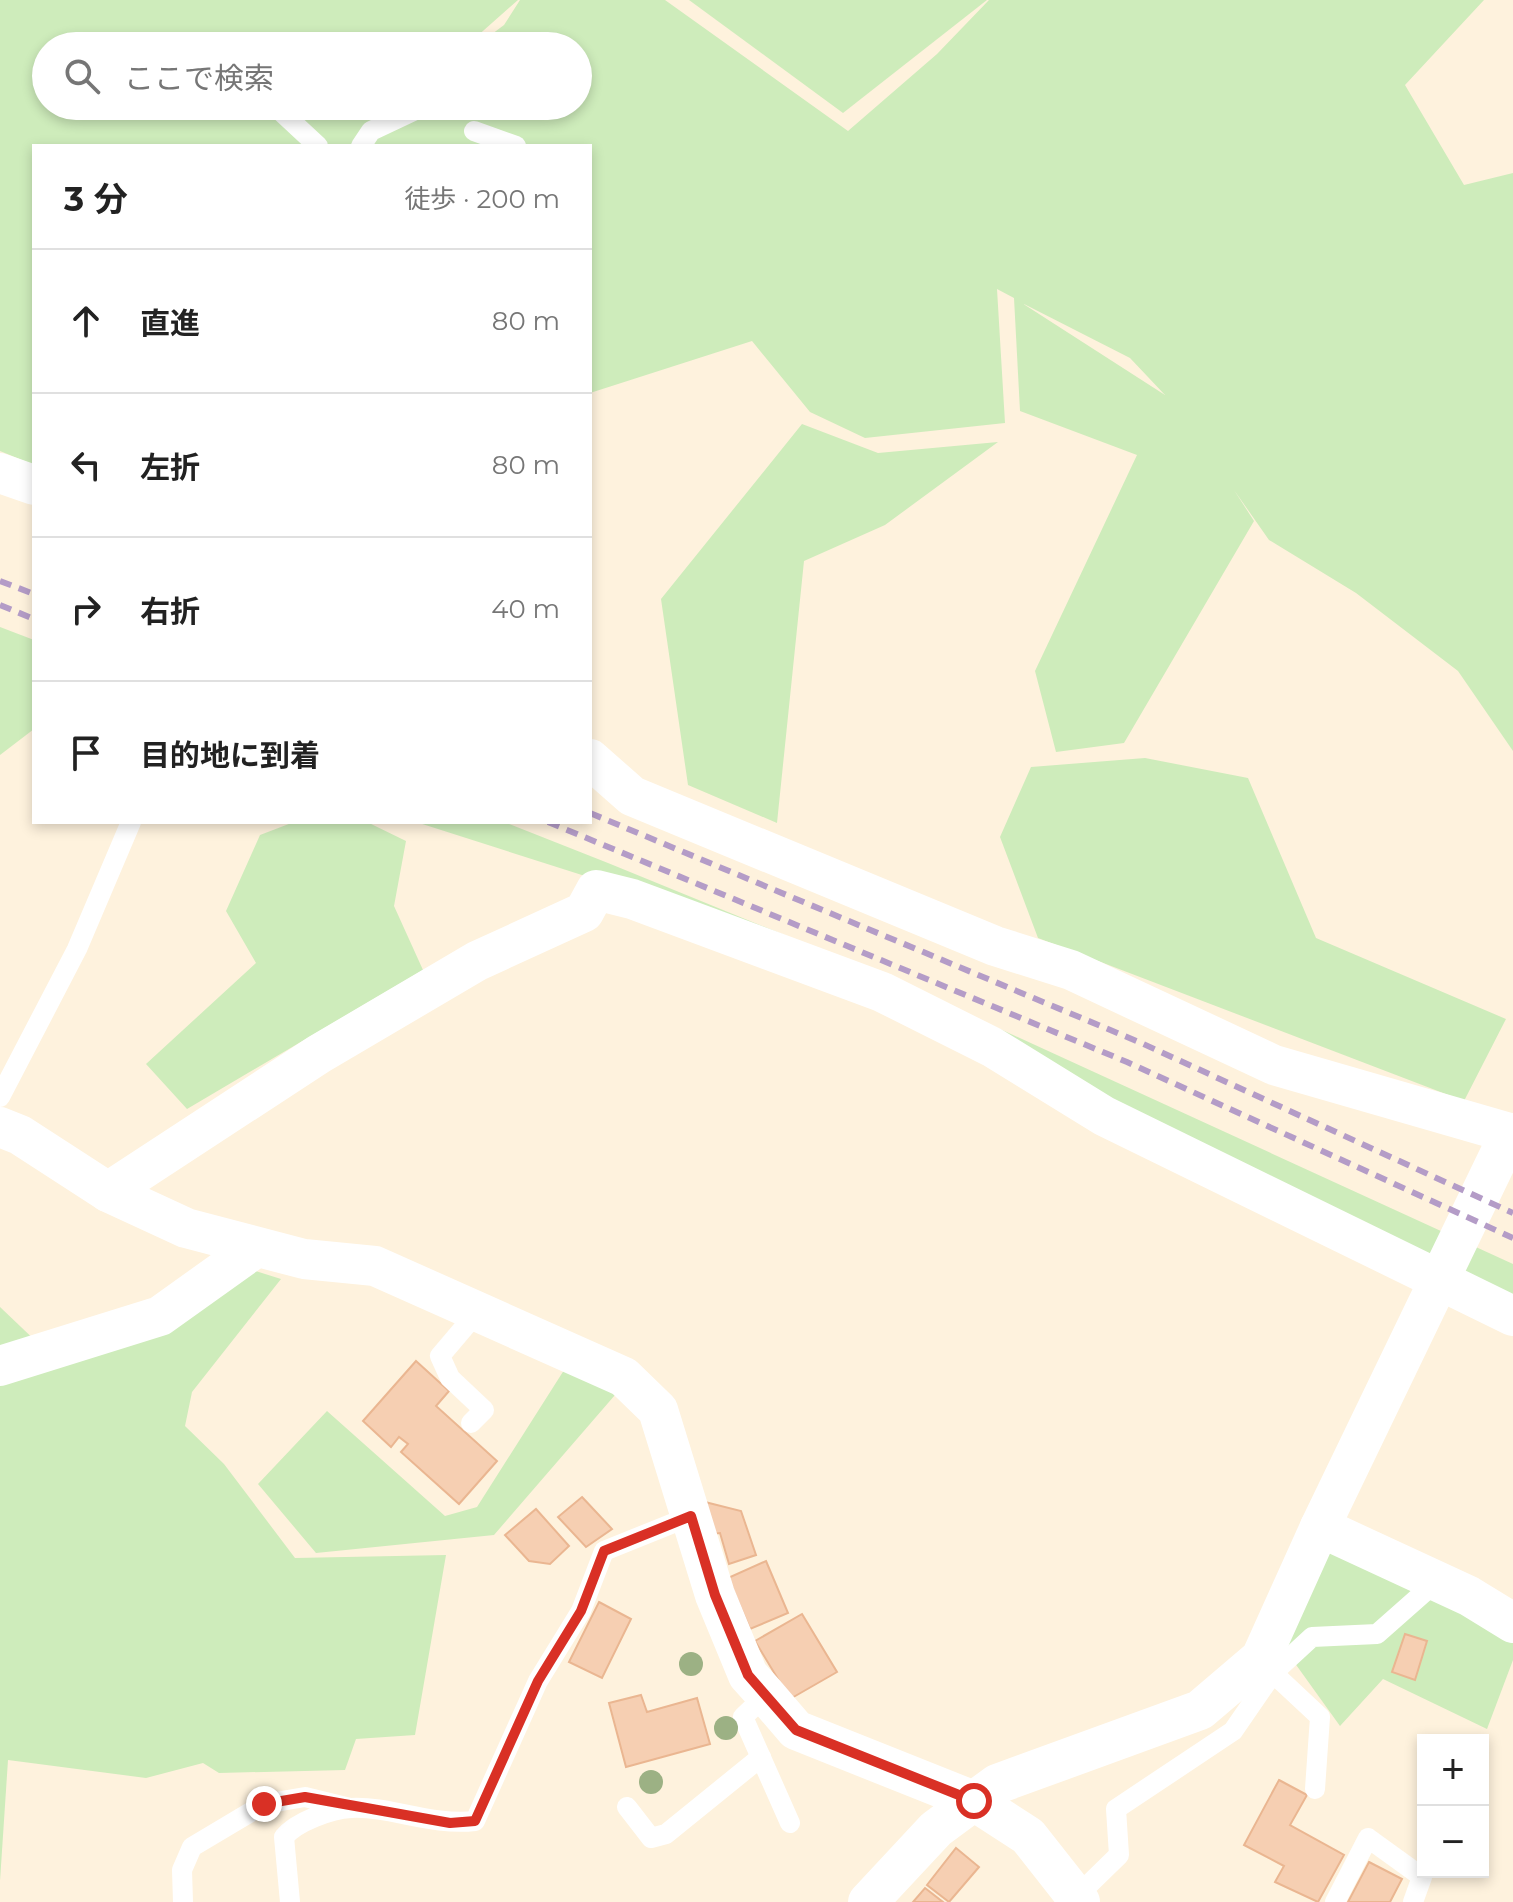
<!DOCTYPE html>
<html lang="ja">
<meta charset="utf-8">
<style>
:root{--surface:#fff;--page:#f2f2f2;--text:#222;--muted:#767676;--line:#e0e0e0}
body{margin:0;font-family:Montserrat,"Noto Sans JP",sans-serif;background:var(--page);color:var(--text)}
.controls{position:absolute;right:24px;bottom:24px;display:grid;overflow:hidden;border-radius:0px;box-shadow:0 4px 12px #0003}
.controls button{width:72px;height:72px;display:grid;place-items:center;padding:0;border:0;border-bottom:2px solid var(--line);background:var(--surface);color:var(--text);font:40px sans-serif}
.stop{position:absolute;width:24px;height:24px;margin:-18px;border:6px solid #d93025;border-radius:50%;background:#fff}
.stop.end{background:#d93025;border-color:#fff;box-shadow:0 2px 8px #0008}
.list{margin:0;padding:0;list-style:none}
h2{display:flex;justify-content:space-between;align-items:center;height:104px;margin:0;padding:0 32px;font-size:34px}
h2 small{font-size:26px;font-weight:400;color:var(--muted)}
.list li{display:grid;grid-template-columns:52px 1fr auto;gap:24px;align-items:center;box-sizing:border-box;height:144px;padding:0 32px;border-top:2px solid var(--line)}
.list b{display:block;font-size:30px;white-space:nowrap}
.list em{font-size:26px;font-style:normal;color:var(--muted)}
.icon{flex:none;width:44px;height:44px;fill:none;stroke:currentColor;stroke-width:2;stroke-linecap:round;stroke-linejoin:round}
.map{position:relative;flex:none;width:1513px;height:1902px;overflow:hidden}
.search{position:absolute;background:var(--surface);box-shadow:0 4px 12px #0003;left:32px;top:32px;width:560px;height:88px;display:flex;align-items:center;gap:20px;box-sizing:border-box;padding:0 28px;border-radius:44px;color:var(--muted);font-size:30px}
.panel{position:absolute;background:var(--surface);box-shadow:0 4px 12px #0003;left:32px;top:144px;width:560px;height:680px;border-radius:0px}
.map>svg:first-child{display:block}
</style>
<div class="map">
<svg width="1513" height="1902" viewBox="0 0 1513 1902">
<rect width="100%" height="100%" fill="#fef2dd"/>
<g fill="#ceecbb" fill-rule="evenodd">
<path d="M 0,0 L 518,0 L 466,46 L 46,46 L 46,106 L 578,106 L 578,46 L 476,46 L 504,25 L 520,0 L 665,0 L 848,131 L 937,54 L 989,0 L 1484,0 L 1405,85 L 1464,185 L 1513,173 L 1513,751 L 1458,671 L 1356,593 L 1269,540 L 1234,490 L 1254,521 L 1124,743 L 1056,752 L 1035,671 L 1137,455 L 1020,411 L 1014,298 L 997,289 L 1005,423 L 865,438 L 810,412 L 752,341 L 590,393 L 590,146 L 34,146 L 34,465 L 0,451 ZM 1024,304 L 1130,358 L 1165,395 L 1025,305 Z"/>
<polygon points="689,0 987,0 843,113"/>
<polygon points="802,424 878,453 998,442 885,525 804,561 777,823 688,785 661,599"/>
<polygon points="0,627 34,640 34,729 0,755"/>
<polygon points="1145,758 1248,778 1316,938 1506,1019 1464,1101 1038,938 1000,837 1031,767"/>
<polygon points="294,822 367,822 406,841 394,906 423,970 187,1109 146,1064 256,963 226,911 260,835"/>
<polygon points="416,822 504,822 608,863 880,974 1513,1264 1513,1301 585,876"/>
<polygon points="246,1268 281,1279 192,1392 185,1426 224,1464 295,1558 446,1555 415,1735 356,1739 345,1770 219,1773 203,1763 146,1778 8,1760 0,1881 0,1371"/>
<polygon points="0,1307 42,1347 0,1369"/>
<polygon points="566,1367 615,1395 494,1535 316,1553 258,1484 327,1411 445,1516 477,1507"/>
<polygon points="1331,1543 1513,1636 1513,1660 1487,1729 1383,1679 1340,1726 1284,1648"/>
</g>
<g fill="#f6cfb2" stroke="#eab691" stroke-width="2">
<polygon points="416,1361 449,1391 436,1406 497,1461 459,1504 401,1452 408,1444 399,1437 391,1447 363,1421"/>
<polygon points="582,1497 612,1529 586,1547 558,1517"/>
<polygon points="705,1502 741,1511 756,1555 729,1564 720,1533 712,1534"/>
<polygon points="536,1509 569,1546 550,1564 529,1561 505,1535"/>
<polygon points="766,1561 788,1613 750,1629 728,1578"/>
<polygon points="599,1602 631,1619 602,1678 569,1662"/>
<polygon points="802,1614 837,1672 790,1699 755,1641"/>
<polygon points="1405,1634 1427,1641 1415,1680 1392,1672"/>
<polygon points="641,1695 647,1712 697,1698 710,1744 626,1767 609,1703"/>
<polygon points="1279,1780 1307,1795 1290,1825 1344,1855 1318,1902 1275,1882 1284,1866 1244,1845"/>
<polygon points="956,1848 979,1867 949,1902 927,1885"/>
<polygon points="1369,1862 1402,1879 1390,1902 1348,1902"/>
<polygon points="925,1888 943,1902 913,1902"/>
</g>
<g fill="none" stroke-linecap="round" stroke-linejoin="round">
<g stroke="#fff" stroke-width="20">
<polyline points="275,106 318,146"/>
<polyline points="474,131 516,146"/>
<polyline points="361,146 371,131 424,106"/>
<polyline points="0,1097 77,949 131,822"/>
<polyline points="471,1423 484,1410 450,1378 440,1356 479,1310"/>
<polyline points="1266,1665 1273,1673 1312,1637 1377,1634 1437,1581"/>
<polyline points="766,1695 743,1717 790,1823"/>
<polyline points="627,1807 651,1838 666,1834 761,1757"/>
<polyline points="1076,1897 1119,1855 1116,1809 1233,1731 1273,1673 1320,1717 1315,1789"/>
<polyline points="183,1902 182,1870 192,1847 264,1804 305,1797 350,1808"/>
<path d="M 290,1902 L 284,1837 C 296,1822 331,1809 351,1808 C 391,1806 430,1826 475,1821 L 538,1681 L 581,1611 L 604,1551 L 691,1516"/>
<polyline points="1335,1902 1368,1838 1422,1877 1413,1902"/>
</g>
<g stroke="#fff" stroke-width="40">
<polyline points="0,473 34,485"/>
<polyline points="590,759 632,796 995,946 1071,970 1274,1065 1513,1134"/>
<polyline points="0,1127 20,1135 108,1192 186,1228 304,1259 375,1266 624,1377 658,1410 715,1595 748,1675 766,1695 796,1730 974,1801 1028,1836 1080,1902"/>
<polyline points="108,1192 319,1054 477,961 584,912 596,890 632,899 882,992 992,1047 1104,1116 1513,1316"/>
<polyline points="0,1366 160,1316 255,1248"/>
<polyline points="1320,1527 1469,1596 1513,1623"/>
<polyline points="868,1902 936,1829 997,1784 1200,1710 1261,1658 1320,1527 1510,1133"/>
</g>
<g stroke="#b49cc7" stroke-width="6" stroke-dasharray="12 8" stroke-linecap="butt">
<polyline points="0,581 34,594"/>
<polyline points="0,605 34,619"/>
<polyline points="590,813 1139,1042 1513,1213"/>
<polyline points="548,822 1127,1062 1513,1238"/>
</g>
</g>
<g fill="#9cb184">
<circle cx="691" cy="1664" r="12"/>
<circle cx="726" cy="1728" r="12"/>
<circle cx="651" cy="1782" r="12"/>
</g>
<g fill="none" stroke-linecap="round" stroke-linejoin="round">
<polyline stroke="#d93025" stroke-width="10" points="264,1804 305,1797 450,1823 475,1821 538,1681 581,1611 604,1551 691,1516 715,1595 748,1675 796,1730 974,1801"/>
</g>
</svg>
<div class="controls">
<button>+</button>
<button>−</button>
</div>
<div class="stop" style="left:974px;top:1801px"></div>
<div class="stop end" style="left:264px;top:1804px"></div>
<div class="search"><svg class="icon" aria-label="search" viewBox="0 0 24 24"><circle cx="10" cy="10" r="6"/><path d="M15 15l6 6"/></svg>ここで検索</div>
<section class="panel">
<h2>3 分<small>徒歩 · 200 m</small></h2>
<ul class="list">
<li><svg class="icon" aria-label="ahead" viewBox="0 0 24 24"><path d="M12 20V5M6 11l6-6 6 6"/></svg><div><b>直進</b></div><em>80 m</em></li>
<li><svg class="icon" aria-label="left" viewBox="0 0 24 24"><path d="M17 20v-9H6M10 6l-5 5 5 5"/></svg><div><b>左折</b></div><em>80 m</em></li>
<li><svg class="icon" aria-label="right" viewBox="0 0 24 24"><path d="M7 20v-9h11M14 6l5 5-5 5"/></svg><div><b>右折</b></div><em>40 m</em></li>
<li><svg class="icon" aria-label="arrive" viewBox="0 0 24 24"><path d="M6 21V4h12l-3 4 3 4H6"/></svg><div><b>目的地に到着</b></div></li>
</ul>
</section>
</div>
